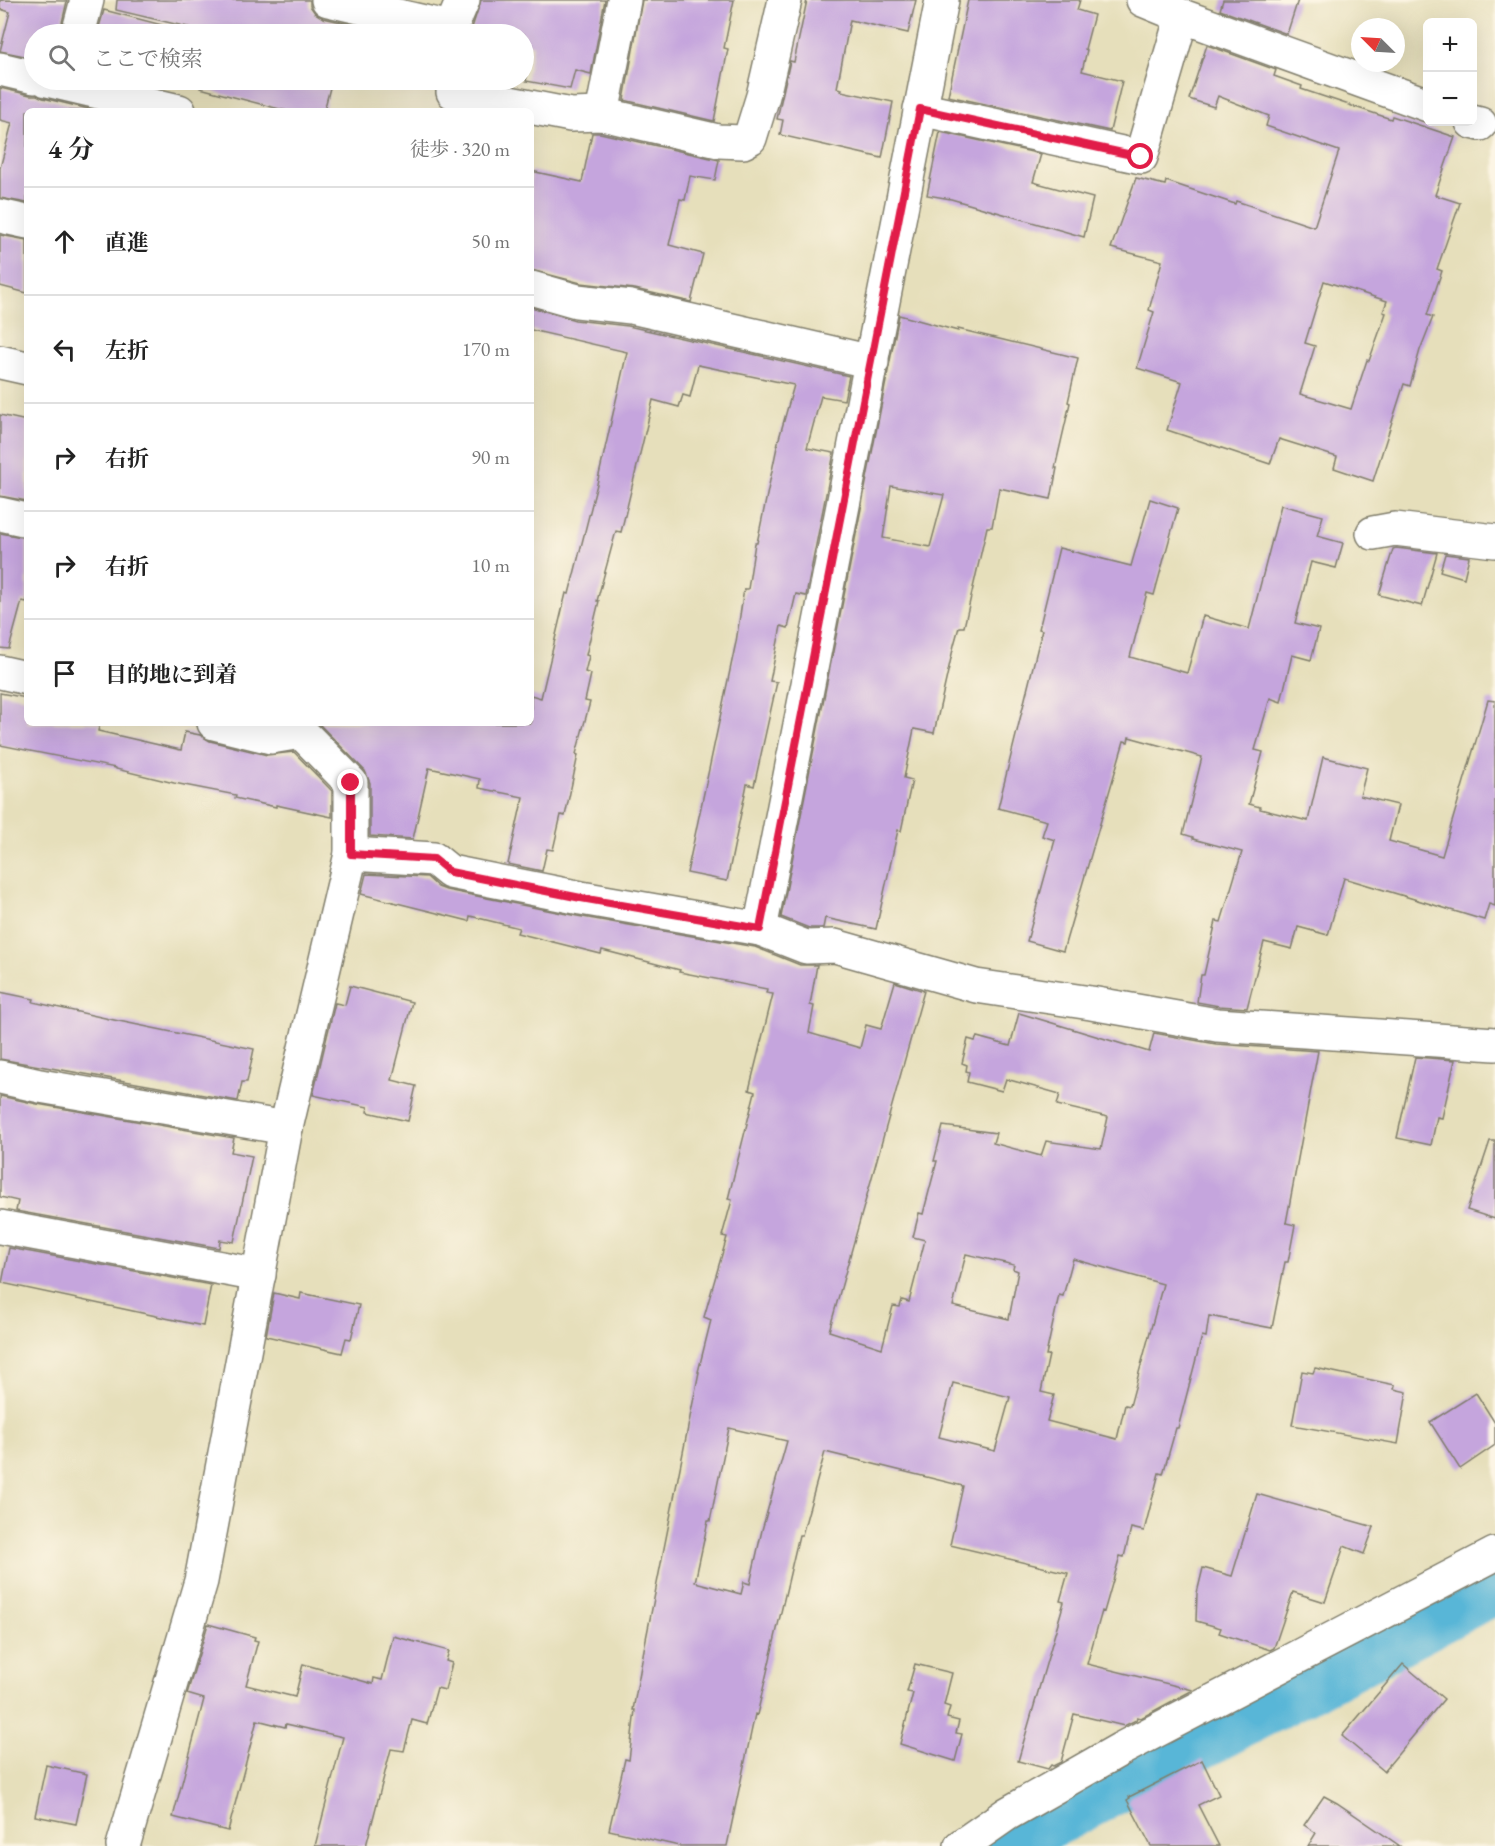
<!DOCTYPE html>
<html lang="ja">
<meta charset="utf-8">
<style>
:root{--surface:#fff;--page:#f6f6f6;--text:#222;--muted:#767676;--line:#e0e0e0}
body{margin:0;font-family:"EB Garamond","Noto Serif JP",serif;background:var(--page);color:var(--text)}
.controls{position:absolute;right:18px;top:18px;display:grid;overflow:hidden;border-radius:9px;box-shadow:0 6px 24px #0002}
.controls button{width:54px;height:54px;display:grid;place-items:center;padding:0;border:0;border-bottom:2px solid var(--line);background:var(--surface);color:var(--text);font:30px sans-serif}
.compass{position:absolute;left:1351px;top:18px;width:54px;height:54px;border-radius:50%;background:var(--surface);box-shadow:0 6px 24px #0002;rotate:294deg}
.stop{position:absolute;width:18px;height:18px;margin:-14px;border:4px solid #e11d48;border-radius:50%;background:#fff}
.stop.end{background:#e11d48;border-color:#fff;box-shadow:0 2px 6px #0008}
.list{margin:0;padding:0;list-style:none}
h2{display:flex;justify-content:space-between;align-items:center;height:78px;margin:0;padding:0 24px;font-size:26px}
h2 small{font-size:20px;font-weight:400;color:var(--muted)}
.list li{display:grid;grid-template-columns:39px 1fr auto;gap:18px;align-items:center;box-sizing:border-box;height:108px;padding:0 24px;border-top:2px solid var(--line)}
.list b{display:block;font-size:22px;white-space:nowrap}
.list em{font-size:20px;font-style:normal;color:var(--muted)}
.icon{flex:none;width:33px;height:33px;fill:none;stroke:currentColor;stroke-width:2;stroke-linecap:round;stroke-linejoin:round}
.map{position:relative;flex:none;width:1495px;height:1846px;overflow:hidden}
.search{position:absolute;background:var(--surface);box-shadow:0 6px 24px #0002;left:24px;top:24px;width:510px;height:66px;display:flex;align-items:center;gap:15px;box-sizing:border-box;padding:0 21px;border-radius:33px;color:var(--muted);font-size:22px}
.panel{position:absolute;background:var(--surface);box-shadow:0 6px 24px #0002;left:24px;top:108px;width:510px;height:618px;border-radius:9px}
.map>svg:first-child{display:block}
</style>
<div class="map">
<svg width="1495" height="1846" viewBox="0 0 1495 1846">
<rect width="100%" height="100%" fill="#fcf5e5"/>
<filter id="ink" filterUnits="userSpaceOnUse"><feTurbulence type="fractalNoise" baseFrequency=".0167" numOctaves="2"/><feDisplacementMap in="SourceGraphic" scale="12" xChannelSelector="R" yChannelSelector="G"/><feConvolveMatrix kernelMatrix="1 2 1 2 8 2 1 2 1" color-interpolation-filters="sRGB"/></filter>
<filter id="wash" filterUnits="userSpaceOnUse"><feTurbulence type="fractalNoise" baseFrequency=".008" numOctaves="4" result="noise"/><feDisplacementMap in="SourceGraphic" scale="24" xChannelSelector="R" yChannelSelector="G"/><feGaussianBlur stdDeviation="1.35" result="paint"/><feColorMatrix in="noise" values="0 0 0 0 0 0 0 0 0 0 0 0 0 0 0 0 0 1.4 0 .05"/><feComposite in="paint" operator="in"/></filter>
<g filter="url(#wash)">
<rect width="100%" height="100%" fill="#e6dfbb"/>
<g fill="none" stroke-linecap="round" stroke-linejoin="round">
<polyline stroke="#59b6d7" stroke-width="58" points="1004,1846 1011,1840 1495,1585"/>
</g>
<g id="blocks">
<g fill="#c5a5dd" fill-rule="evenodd">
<polygon points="0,0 67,1 61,27 52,24 49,34 34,34 34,58 0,51 10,12 0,9"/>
<polygon points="117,0 310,0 310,6 315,13 323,18 395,34 217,34 116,10"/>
<polygon points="481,0 605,0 591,74 575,70 570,89 526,81 533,45 524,43 524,34 470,34"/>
<polygon points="642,0 734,0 724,48 728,49 714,121 624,100"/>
<polygon points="807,0 916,0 908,33 850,20 837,88 842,89 841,91 893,102 882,158 780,135 783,120 777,119 790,61 794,62"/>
<polygon points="968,0 1080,0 1077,10 1094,15 1085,49 1087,50 1082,71 1122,81 1110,131 948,96"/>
<polygon points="1223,0 1298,0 1287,34 1220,10"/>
<polygon points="104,10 162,25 161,34 97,34"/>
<path d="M 1207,45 L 1276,70 L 1274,76 L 1302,86 L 1301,89 L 1391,119 L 1392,116 L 1455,137 L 1435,195 L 1460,203 L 1437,269 L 1442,271 L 1427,315 L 1433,317 L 1420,350 L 1410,386 L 1404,384 L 1373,481 L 1334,468 L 1337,457 L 1279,439 L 1270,464 L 1167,430 L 1182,382 L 1137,368 L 1154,312 L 1149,310 L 1162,261 L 1111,248 L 1136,178 L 1165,185 L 1166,181 L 1235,204 L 1236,201 L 1314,227 L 1339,151 L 1266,126 L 1269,116 L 1218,96 L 1214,107 L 1189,99 ZM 1324,281 L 1387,301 L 1383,312 L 1386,313 L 1369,361 L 1367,360 L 1351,409 L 1300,394 L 1315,346 L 1305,343 Z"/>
<polygon points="202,80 332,80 324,111 287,111 200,88"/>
<polygon points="0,88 30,95 37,95 43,98 97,111 27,111 27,203 0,198 0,168 12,123 0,120"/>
<polygon points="940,132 1041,154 1033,182 1093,198 1084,237 951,199 927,195"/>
<polygon points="592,133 600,133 719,160 715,180 690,176 685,200 680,199 669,245 703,254 691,302 635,289 581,283 531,270 531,171 582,182"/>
<polygon points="0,235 27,240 27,293 0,286"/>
<polygon points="531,307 575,320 628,326 849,376 844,400 821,396 807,448 834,453 806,596 796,594 788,628 781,626 770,681 777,682 754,786 747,784 727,881 687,873 736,642 744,589 748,589 755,543 757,543 778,442 794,385 698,365 690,397 683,395 679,407 653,400 621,532 616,531 597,601 599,601 586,655 589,656 585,672 591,674 585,701 590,702 576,754 578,755 565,816 561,815 553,850 547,849 542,871 508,864 523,797 479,788 480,779 429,768 413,839 370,836 370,783 365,771 320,725 320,723 531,723 531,695 541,698 566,593 569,594 597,484 627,352 531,330"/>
<path d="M 899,315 L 958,331 L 958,329 L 1078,358 L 1068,402 L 1070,403 L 1055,468 L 1057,468 L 1051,499 L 999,488 L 992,527 L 987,527 L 964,627 L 959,627 L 954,645 L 934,733 L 914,729 L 904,778 L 912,780 L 901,831 L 898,830 L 876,929 L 825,918 L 823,928 L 809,928 L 781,917 ZM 891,486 L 944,495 L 930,547 L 883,538 Z"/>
<polygon points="0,415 27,421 27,501 0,496"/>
<polygon points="1150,499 1178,508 1154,595 1147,593 1130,657 1187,673 1203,616 1249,629 1281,505 1323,516 1317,536 1343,543 1336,568 1311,562 1295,623 1319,629 1311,660 1292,655 1281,702 1270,698 1255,750 1263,752 1249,804 1260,807 1260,809 1308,821 1323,757 1367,768 1360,796 1398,805 1389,841 1442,856 1488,700 1495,701 1495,906 1489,904 1484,920 1344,878 1328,935 1298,927 1292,949 1264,942 1247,1008 1219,1006 1197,1002 1201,975 1204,975 1216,921 1221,922 1242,852 1193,839 1193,837 1183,834 1202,757 1129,737 1128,742 1124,741 1063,951 1027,941 1055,840 1042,836 1047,821 998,808 1042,630 1039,629 1059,548 1131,566"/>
<polygon points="0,533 27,538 27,602 22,601 9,649 0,648"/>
<polygon points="1396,548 1437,553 1422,606 1379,595 1393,549"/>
<polygon points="1445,554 1469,557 1464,578 1440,571"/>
<polygon points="0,693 27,698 27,723 100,723 98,731 181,750 185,732 200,735 210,741 267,755 294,752 332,791 332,817 276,805 276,807 235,798 236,795 174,783 116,769 116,768 0,745"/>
<path d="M 366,874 L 427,877 L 438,887 L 446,890 L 577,916 L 755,947 L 800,965 L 817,965 L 810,1005 L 814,1006 L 809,1033 L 860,1048 L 866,1025 L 881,1029 L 895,982 L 924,991 L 829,1331 L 882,1348 L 893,1306 L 900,1307 L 902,1300 L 909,1302 L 925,1240 L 913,1237 L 919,1213 L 923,1214 L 937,1161 L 934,1161 L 943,1126 L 996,1133 L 993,1143 L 1041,1156 L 1046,1141 L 1101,1149 L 1108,1117 L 1057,1105 L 1060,1094 L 1006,1079 L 1002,1091 L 967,1082 L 969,1072 L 966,1071 L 967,1065 L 962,1063 L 968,1039 L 975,1041 L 977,1037 L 1010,1046 L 1019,1013 L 1149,1052 L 1154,1033 L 1216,1044 L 1318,1051 L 1286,1223 L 1295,1225 L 1288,1262 L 1285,1262 L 1272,1328 L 1209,1316 L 1206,1337 L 1202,1336 L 1178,1428 L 1176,1428 L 1163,1474 L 1159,1473 L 1144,1531 L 1131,1528 L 1124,1557 L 1120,1556 L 1104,1612 L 1102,1611 L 1087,1664 L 1193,1690 L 1141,1718 L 1137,1717 L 1136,1720 L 1124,1726 L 1074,1714 L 1061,1762 L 1053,1766 L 1051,1765 L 1048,1769 L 1018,1761 L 1064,1602 L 1060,1601 L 1068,1573 L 950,1545 L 963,1486 L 825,1452 L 802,1535 L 799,1535 L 757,1715 L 755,1714 L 727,1846 L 679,1846 L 609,1830 L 625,1759 L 629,1760 L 635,1710 L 633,1710 L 645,1644 L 699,1372 L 698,1372 L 711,1320 L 704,1317 L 727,1237 L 722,1236 L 732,1200 L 728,1199 L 755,1092 L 749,1090 L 773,994 L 766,993 L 767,989 L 679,972 L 680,970 L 602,950 L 601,954 L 517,933 L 519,928 L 470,916 L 469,921 L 361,894 ZM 966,1254 L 1014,1265 L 1013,1269 L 1018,1271 L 1009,1319 L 953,1306 ZM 1073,1259 L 1163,1284 L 1130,1406 L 1125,1405 L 1117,1439 L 1047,1421 L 1054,1395 L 1041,1392 L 1049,1355 L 1046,1355 L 1059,1295 L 1063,1296 ZM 953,1383 L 1010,1397 L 995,1451 L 939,1437 ZM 729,1428 L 787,1441 L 762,1530 L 750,1584 L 744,1582 L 741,1594 L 695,1582 L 708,1521 L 710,1521 Z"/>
<polygon points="350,986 412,1002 392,1080 416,1086 408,1121 367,1112 368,1107 313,1095 335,1003 345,1005"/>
<polygon points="0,992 34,999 33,1002 114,1020 254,1049 247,1082 242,1082 238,1101 0,1059"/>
<polygon points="1415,1057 1455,1060 1442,1118 1437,1117 1431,1145 1397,1138"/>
<polygon points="0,1096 37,1104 234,1138 231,1152 252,1156 234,1242 220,1240 219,1248 16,1211 18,1201 0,1197"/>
<polygon points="1490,1141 1495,1141 1495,1219 1467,1210"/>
<polygon points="9,1248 211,1285 203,1326 2,1283"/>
<polygon points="274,1293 300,1299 301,1293 359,1305 351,1339 346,1338 342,1353 266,1336"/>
<polygon points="1315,1368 1395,1385 1394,1389 1407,1392 1398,1444 1292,1425 1302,1371 1313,1373"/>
<polygon points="1476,1393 1495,1423 1495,1445 1460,1469 1430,1422"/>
<polygon points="1257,1494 1374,1527 1364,1554 1344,1546 1325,1602 1293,1592 1274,1648 1270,1650 1219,1633 1221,1628 1196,1621 1197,1593 1203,1568 1232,1576"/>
<polygon points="208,1624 255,1637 254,1640 258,1641 246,1685 295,1697 303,1664 373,1684 374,1678 382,1680 393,1636 449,1651 446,1661 452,1663 445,1690 437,1688 427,1724 412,1720 404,1751 391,1749 366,1846 315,1846 343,1737 286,1724 285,1727 257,1720 228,1831 173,1817 204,1699 187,1694"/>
<polygon points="915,1664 952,1673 944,1705 950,1707 947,1718 959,1721 956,1733 962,1734 955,1761 900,1744 913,1693 907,1692"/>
<polygon points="1403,1664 1444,1699 1384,1771 1342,1736"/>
<polygon points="1202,1760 1219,1795 1198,1805 1219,1846 1151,1846 1127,1800 1130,1798 1129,1797"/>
<polygon points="46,1765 87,1774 76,1824 35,1816"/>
<polygon points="1324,1796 1337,1803 1400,1846 1308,1846 1316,1833 1304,1825"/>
</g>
</g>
</g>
<g filter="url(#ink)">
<use href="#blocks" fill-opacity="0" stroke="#817e6c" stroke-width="1.5"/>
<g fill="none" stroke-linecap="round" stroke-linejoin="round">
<defs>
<g id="minor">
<polyline points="328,0 451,28"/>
<polyline points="1143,0 1182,16 1428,105"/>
<polyline points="78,34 87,0"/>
<polyline points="451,34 451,28 463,0"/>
<polyline points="0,69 34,77"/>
<polyline points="47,80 179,111"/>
<polyline points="453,92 571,115 602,114 718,141 743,142 750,138 763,96 785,0"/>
<polyline points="920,109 1141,157 1182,16"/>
<polyline points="602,114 624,0"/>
<polyline points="1472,122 1480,124"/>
<polyline points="0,216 27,222"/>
<polyline points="531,288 577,301 631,307 872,362"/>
<polyline points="0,362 27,368"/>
<polyline points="0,514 27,520"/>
<polyline points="1373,533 1395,529 1495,541"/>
<polyline points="0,672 27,678"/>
<polyline points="214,723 271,737 301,732"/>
<polyline points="351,854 434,859 450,872 581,898 760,929 806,947 835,946 976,986 1091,1003 1217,1025 1495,1044"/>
<polyline points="760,929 942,0"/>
<polyline points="0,1077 40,1086 286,1128"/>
<polyline points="0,1227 259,1275"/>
<polyline points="123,1846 201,1581 286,1128 351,854 351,783 301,732"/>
<polyline points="961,1846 1007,1814 1121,1749 1495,1554"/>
</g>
</defs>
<use href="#minor" stroke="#817e6c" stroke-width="36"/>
<use href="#minor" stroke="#fff" stroke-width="33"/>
</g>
</g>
<g fill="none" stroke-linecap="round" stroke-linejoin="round" filter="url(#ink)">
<polyline stroke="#e11d48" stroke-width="8" points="351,783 351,854 434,859 450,872 581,898 760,929 920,109 1141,157"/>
</g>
</svg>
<div class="controls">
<button>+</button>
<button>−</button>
</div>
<svg class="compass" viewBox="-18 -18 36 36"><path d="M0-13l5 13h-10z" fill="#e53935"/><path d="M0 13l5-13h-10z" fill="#767676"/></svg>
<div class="stop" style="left:1141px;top:157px"></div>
<div class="stop end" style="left:351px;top:783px"></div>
<div class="search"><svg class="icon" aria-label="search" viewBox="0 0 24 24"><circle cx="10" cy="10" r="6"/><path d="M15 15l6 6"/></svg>ここで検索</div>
<section class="panel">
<h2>4 分<small>徒歩 · 320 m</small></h2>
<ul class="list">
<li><svg class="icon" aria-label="ahead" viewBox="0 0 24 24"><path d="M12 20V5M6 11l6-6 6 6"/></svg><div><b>直進</b></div><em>50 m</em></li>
<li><svg class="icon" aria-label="left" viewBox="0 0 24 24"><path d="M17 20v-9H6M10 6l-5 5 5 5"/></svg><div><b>左折</b></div><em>170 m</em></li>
<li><svg class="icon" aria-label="right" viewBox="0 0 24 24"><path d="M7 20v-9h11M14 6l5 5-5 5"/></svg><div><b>右折</b></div><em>90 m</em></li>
<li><svg class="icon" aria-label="right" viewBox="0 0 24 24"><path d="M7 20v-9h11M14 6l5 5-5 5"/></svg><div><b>右折</b></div><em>10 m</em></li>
<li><svg class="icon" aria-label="arrive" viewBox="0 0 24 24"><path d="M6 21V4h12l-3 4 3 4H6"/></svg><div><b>目的地に到着</b></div></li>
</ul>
</section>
</div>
